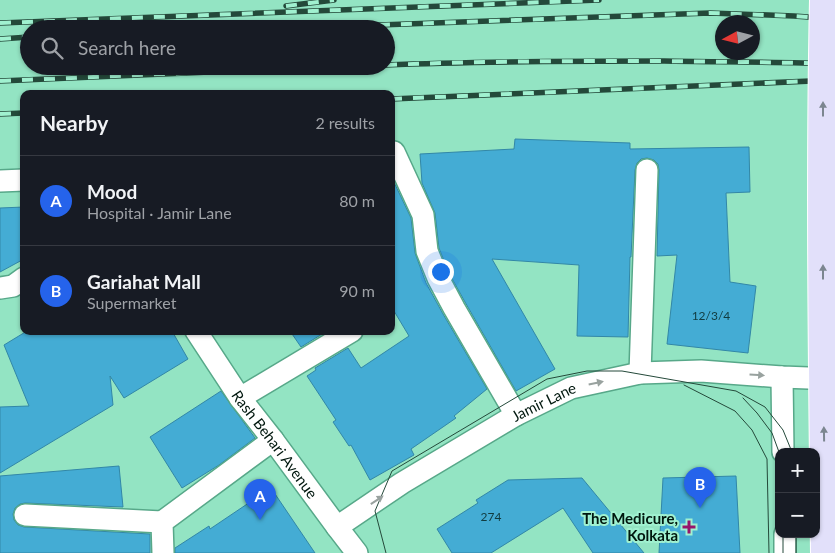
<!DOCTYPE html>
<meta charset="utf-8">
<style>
:root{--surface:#171b24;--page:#242831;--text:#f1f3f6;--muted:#9ea1a6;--line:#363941;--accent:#2563eb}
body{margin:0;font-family:Lato,sans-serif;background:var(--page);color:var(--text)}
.controls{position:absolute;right:15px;bottom:15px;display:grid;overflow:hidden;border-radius:10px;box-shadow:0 1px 4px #0004}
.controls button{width:45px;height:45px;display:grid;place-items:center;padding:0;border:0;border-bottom:1px solid var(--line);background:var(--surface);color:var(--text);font:25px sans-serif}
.compass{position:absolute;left:715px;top:15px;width:45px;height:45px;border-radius:50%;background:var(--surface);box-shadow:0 1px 4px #0004;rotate:263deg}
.you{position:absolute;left:440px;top:271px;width:18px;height:18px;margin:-12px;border:4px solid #fff;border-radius:50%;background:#1a73e8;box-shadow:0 0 0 8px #1a73e833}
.badge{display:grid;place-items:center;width:32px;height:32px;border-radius:50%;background:var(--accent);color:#fff;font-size:16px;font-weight:700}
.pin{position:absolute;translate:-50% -41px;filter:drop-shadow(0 1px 2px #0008)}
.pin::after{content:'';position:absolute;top:26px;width:18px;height:15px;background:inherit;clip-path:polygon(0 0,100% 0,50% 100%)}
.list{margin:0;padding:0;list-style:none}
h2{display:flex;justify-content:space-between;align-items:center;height:65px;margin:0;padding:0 20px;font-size:21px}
h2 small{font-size:16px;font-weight:400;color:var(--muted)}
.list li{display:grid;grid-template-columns:32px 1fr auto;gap:15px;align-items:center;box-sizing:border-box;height:90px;padding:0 20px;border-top:1px solid var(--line)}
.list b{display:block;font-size:19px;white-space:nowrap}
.list p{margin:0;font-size:16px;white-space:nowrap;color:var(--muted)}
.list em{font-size:16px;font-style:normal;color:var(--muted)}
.icon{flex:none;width:28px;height:28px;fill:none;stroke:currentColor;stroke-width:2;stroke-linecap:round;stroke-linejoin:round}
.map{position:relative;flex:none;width:835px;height:553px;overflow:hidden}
.search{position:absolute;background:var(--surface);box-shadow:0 1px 4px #0004;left:20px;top:20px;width:375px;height:55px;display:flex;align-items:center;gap:12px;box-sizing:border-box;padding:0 18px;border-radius:28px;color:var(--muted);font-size:19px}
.panel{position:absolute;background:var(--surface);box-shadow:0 1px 4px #0004;left:20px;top:90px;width:375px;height:245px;border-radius:10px}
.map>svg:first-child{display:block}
</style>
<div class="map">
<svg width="835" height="553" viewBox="0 0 835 553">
<rect width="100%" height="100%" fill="#93e4c3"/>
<g fill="#44acd4" stroke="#3287a7">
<polygon points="515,139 630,143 630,149 749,147 750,192 726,193 730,282 756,286 748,353 667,344 677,255 657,256 659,170 658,164 654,160 647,158 641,159 637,163 635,170 631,257 630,257 628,337 577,336 579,265 492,259 555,369 516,391 465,302 449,273 439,248 435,213 422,183 420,154 514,149"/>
<polygon points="391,176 411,218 415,253 426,283 443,314 487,389 454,416 456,418 411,449 414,455 370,480 351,445 349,446 333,422 336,420 307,376 316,370 315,368 348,348 361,368 409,336 391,306"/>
<polygon points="24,207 24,259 0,272 0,208"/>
<polygon points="27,331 172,331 188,359 124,398 110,376 113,405 0,473 0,407 29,406 4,345"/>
<polygon points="290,331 327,331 301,347"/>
<polygon points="221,391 255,438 219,465 182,488 150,437"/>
<polygon points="119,466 123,507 25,503 20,504 15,508 13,514 14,520 18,525 24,527 150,534 150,553 0,553 0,476"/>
<polygon points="736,476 740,553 659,553 663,478"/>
<polygon points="582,478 644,553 593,553 563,508 491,553 452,553 437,529 478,503 476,500 508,480"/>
<polygon points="271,488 315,553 175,553 175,548 209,526 210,529"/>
</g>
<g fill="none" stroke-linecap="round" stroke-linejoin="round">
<defs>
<g id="street">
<polyline points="394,152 423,215 427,251 438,278 454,308 516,415"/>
<polyline points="0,181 24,180"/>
<polyline points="0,288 13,286 24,278"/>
<path id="s1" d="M 196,331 L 240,398 L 273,440 L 337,527 L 357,553"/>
<polyline points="640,373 647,170"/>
<polyline points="782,377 783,452"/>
<polyline points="240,398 352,331"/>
<polyline points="25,515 162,522"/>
<path id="s2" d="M 337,527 L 402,483 L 516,415 L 571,388 L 640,373 L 701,371 L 782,377 L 835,379"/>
<polyline points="785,534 785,553"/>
<polyline points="163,553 162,522 273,440"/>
</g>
</defs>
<use href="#street" stroke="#57a889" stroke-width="24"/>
<use href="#street" stroke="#fff" stroke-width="21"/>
<g stroke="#24493a" stroke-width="1">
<polyline points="684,385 735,411 752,430 767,459 769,553"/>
<polyline points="743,398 757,413 772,433 779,452"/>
<polyline points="783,534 783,553"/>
<polyline points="796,534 796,553"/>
<polyline points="386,553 375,511 392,471 547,379 587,371 622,371 736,391 765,407 783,430 792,452"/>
</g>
<defs>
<g id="rail">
<polyline points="286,6 334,0"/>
<polyline points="0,23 599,0"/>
<polyline points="269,29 710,13 794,16 835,19"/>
<polyline points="0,39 29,37"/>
<path d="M 386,65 C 479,61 571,61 664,61 C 721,62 778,62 835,64"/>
<polyline points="0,81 348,66"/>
<polyline points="391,99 835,80"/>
<polyline points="0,114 24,113"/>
</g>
</defs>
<use href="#rail" stroke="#24493a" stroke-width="5.5"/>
<use href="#rail" stroke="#a0f1d0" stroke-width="4" stroke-dasharray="11" stroke-linecap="butt"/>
<defs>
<path id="primary-bridge" d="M 824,0 C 820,184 823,369 825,553"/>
</defs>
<use href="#primary-bridge" stroke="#fff" stroke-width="30" stroke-linecap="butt"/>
<use href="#primary-bridge" stroke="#e2e0fa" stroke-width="28"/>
</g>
<defs><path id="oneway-solid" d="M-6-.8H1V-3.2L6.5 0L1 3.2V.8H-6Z" transform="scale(1.25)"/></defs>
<g fill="#7c8690">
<use href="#oneway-solid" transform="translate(823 109) rotate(-90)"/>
<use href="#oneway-solid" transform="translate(823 272) rotate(-90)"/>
<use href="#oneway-solid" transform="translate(824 434) rotate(-91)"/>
</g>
<g fill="#99a29f">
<use href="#oneway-solid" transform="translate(757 375) rotate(4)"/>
<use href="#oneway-solid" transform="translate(596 383) rotate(-12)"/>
<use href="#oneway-solid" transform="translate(377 500) rotate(-34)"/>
</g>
<path fill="#97156b" stroke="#a0f1d0" stroke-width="2" d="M686.5 519.5h5v5h5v5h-5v5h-5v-5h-5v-5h5z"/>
<g text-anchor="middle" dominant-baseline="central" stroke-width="4" stroke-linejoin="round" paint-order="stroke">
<g font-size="12" fill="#113c40">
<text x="711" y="315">12/3/4</text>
<text x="491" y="516">274</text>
</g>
<g font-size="15" fill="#00170e" stroke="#a0f1d0">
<text stroke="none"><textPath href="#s2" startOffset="242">Jamir Lane</textPath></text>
<text stroke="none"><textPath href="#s1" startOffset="138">Rash Behari Avenue</textPath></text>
</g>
<g font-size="15" font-weight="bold" fill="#00170e" stroke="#a0f1d0" text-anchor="end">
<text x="678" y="518">The Medicure,<tspan x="678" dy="17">Kolkata</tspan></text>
</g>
</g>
</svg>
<div class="controls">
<button>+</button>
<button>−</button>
</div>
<svg class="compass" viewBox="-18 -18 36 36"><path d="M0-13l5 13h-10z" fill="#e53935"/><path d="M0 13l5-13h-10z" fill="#9ea1a6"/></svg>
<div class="you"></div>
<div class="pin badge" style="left:260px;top:520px">A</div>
<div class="pin badge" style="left:700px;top:508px">B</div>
<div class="search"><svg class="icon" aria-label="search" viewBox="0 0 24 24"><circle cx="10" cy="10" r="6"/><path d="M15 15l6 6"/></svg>Search here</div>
<section class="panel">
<h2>Nearby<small>2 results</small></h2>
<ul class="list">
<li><span class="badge">A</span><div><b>Mood</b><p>Hospital · Jamir Lane</p></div><em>80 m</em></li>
<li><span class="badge">B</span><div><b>Gariahat Mall</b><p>Supermarket</p></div><em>90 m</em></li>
</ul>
</section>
</div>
